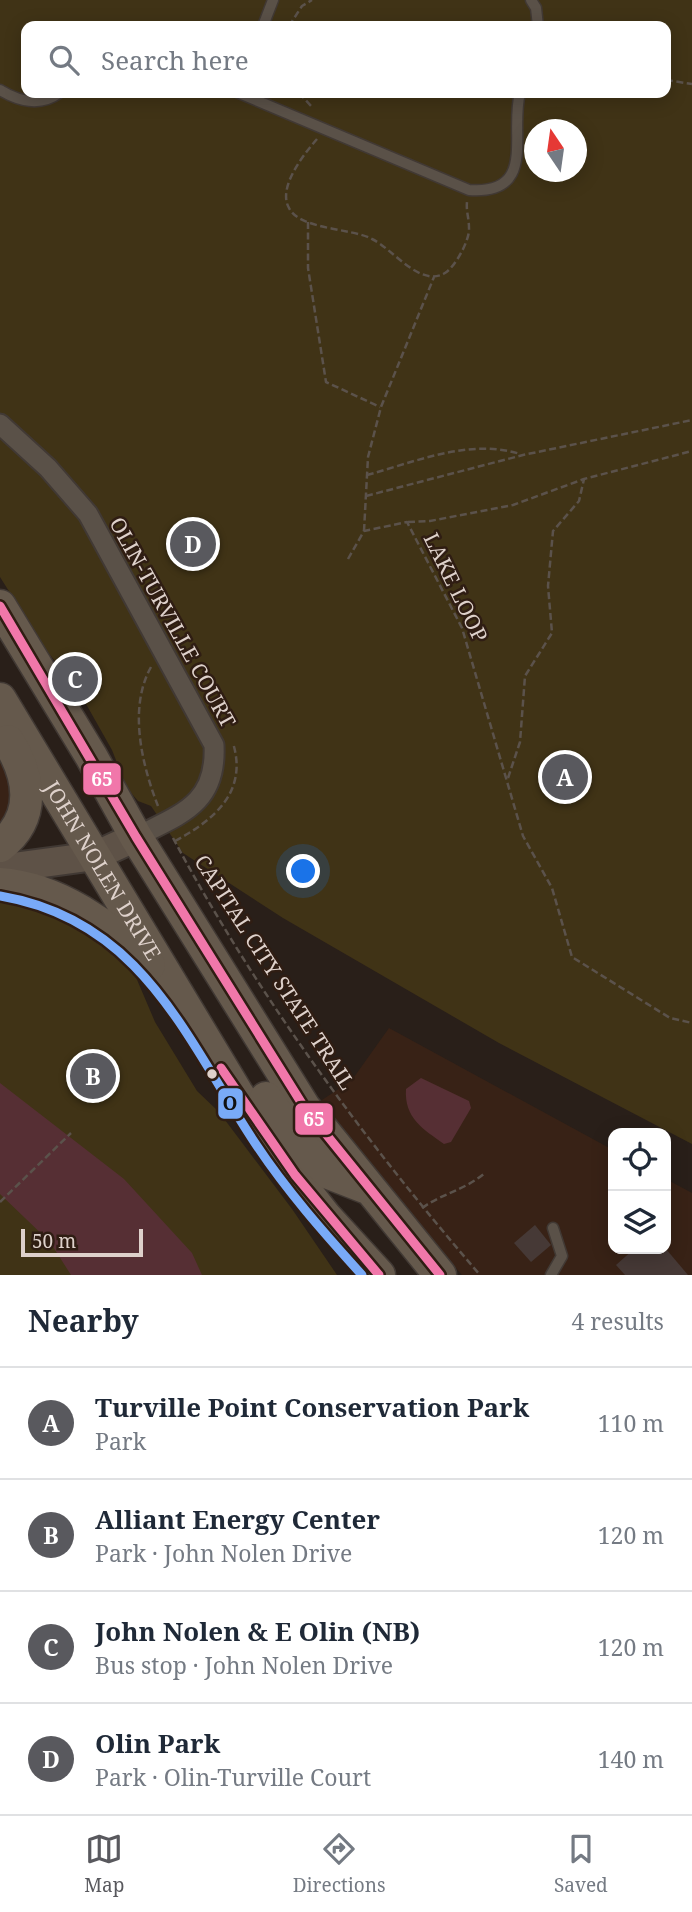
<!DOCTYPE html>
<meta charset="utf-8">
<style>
:root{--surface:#fff;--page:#f2f2f3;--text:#1f2937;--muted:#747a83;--line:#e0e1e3;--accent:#59595e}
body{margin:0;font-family:"Noto Serif",serif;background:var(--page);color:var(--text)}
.controls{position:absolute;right:21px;bottom:21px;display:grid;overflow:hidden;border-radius:14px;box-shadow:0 4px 18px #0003}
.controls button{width:63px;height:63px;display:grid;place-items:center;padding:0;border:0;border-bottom:2px solid var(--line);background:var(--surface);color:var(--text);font:35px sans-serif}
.compass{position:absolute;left:524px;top:119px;width:63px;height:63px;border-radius:50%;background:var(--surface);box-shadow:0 4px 18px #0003;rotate:347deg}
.scale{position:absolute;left:21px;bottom:18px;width:122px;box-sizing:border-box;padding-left:7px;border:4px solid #ded1cb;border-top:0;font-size:19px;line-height:24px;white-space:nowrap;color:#ded1cb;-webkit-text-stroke:5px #2f1d13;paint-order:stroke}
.you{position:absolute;left:304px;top:872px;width:24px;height:24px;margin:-18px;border:5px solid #fff;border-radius:50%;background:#1a73e8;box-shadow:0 0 0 10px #1a73e833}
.badge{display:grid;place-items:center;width:46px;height:46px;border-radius:50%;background:var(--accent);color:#fff;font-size:23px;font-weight:700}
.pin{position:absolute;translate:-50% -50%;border:4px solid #fff;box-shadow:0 2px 7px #0006}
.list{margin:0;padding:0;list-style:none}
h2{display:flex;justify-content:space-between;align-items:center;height:91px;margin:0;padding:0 28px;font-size:30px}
h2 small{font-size:23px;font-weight:400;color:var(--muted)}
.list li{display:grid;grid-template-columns:46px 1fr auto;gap:21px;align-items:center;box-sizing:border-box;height:112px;padding:0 28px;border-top:2px solid var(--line)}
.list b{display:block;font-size:26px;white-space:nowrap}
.list p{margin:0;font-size:23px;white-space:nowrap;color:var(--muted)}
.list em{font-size:23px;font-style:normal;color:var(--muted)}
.icon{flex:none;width:38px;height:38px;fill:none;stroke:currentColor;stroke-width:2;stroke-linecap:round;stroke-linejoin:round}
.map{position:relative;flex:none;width:692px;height:1275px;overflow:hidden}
.search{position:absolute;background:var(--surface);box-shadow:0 4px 18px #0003;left:21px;right:21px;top:21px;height:77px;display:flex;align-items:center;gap:18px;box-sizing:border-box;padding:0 24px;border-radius:14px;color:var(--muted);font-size:26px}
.sheet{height:539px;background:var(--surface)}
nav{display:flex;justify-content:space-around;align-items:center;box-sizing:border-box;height:98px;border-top:2px solid var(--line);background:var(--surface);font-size:19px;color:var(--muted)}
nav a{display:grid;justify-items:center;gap:4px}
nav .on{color:var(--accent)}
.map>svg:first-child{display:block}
</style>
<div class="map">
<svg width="692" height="1275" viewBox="0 0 692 1275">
<rect width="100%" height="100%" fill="#291f19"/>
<g fill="#382216">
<polygon points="0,756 23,776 0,846"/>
<polygon points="389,1028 613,1150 613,1249 666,1249 666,1179 692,1193 692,1275 462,1275 351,1146 319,1102 352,1080"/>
</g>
<g fill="#403316" fill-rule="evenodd">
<path d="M 0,0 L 692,0 L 692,1144 L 499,1043 L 283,918 L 183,853 L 151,806 L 138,801 L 127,788 L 112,750 L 77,688 L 46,650 L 0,577 ZM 26,26 L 666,26 L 666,93 L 26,93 ZM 534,130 L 576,130 L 576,172 L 534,172 Z"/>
<polygon points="0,891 30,896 118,953 135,975 155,1022 197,1091 219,1112 292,1209 337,1275 0,1275"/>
</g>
<g fill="#562f34">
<path d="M 421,1078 L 469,1101 L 471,1108 L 451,1142 L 444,1144 C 423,1129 404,1118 406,1089 Z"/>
<polygon points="0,1083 124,1179 192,1253 202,1275 71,1275 50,1242 0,1194"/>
</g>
<g fill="#463936">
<polygon points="535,1225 551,1245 531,1262 514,1243"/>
<polygon points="634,1249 666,1249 688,1275 625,1275 616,1265"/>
</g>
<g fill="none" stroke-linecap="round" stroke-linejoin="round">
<defs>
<g id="lane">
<polyline points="531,0 536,8 538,26"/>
<polyline points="263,26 273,0"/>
<path d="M 0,90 C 18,101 40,107 59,93"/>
<path d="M 239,93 L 469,190 C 538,195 509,133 520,93"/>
<polyline points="551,1275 562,1256 553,1228"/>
</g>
<path id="street" d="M 0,424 L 48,468 L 88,514 L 214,745 C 217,804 181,814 136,837"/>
<polyline id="secondary" points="0,869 95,856 136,837"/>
<g id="primary">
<polyline points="0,606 91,756 136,837 304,1107 440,1275"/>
<path id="s1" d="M 0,699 L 237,1093 L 279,1157 L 325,1216 L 379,1275"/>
<path d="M 0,846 C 36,818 31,778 8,741"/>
<path d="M 0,884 C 57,888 110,926 149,965"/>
<polyline points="266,1098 299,1144 329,1173 365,1187"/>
</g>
</defs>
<use href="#lane" stroke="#413934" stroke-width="13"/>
<use href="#street" stroke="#413934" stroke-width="23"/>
<use href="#secondary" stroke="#413934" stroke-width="32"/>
<use href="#primary" stroke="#413934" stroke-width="35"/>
<g stroke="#5b524b" stroke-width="2.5" stroke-dasharray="7 3.5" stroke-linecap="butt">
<polyline points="289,26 302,6 312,0"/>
<polyline points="666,80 692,84"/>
<polyline points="299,93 313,108"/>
<path d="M 317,139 C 305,153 277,187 289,208 C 300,230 352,228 372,239 C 393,249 420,288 445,273 C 455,267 470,240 469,228 C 469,218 466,211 467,202"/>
<polyline points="308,222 308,268 326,382 380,407"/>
<path d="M 367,475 C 415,462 470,438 520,454"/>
<polyline points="366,496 523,455 692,420"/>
<polyline points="408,522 430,521 513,505 584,479 692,451"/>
<polyline points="364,531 368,457 381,407 434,277"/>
<polyline points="348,559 364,531 407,522 462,628 523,836 552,888 572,957 670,1018 692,1023"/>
<path d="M 151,667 C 128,708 142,765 158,806"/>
<polyline points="508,778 520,742 525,676 552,633 548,586 553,531 579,501 584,479"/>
<path d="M 173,838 C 257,995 364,1140 480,1275"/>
<path d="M 175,841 C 214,820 248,792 233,743"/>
<polyline points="0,1202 71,1133"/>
<path d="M 422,1208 C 443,1193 463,1191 485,1173"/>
</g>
<use href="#lane" stroke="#5a5148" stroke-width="10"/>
<use href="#street" stroke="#5a5148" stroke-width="19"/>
<use href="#secondary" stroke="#5e5247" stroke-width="28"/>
<use href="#primary" stroke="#65594c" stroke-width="32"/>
<defs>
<g id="bus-1">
<polyline points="0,606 136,837 304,1107 440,1275"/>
<polyline points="221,1068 295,1175 379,1275"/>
</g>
<path id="bus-2" d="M 0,896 C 142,920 185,1037 255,1143 C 286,1190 324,1233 362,1275"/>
</defs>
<use href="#bus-1" stroke="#2f1d13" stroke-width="14"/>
<use href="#bus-2" stroke="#2f1d13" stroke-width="14"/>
<use href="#bus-1" stroke="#f177aa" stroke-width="9"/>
<use href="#bus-2" stroke="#79aaf7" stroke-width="9"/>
</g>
<circle fill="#ded1cb" stroke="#2f1d13" stroke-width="2.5" cx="212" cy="1074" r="6"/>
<g text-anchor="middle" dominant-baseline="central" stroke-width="5" stroke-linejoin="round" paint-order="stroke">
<g font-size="21" fill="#ded1cb" stroke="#2f1d13">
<text transform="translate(456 587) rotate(64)">LAKE LOOP</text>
<text transform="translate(173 622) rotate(61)">OLIN-TURVILLE COURT</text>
<text stroke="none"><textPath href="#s1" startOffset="200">JOHN NOLEN DRIVE</textPath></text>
<text transform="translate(275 972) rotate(57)">CAPITAL CITY STATE TRAIL</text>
</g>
</g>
<g stroke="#2f1d13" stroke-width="2.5">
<rect x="82" y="762" width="40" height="34" rx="7" fill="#f177aa"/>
<rect x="217" y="1087" width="27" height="33" rx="7" fill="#79aaf7"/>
<rect x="294" y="1102" width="40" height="34" rx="7" fill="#f177aa"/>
</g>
<g font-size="19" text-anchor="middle" font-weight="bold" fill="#fff">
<text x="102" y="786">65</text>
<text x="314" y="1126">65</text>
</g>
<g font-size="19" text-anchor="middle" font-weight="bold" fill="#111">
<text x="230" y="1110">O</text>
</g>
</svg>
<div class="controls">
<button><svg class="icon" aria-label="locate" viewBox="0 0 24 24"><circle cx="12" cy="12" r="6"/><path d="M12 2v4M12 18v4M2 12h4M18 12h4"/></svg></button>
<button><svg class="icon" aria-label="layers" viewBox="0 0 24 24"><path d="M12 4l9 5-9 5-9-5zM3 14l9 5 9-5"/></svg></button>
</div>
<svg class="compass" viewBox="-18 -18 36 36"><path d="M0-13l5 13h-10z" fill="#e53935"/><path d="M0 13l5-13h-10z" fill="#747a83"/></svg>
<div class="scale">50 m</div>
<div class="you"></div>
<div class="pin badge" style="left:565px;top:777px">A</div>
<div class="pin badge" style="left:93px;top:1076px">B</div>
<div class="pin badge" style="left:75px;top:679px">C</div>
<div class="pin badge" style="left:193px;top:544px">D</div>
<div class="search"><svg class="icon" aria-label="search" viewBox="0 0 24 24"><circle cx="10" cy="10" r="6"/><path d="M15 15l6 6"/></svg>Search here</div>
</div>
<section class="sheet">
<h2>Nearby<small>4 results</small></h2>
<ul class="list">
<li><span class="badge">A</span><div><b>Turville Point Conservation Park</b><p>Park</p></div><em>110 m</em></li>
<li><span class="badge">B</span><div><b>Alliant Energy Center</b><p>Park · John Nolen Drive</p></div><em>120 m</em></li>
<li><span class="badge">C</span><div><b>John Nolen &amp; E Olin (NB)</b><p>Bus stop · John Nolen Drive</p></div><em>120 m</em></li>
<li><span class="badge">D</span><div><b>Olin Park</b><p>Park · Olin-Turville Court</p></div><em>140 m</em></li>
</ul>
</section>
<nav>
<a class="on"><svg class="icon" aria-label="map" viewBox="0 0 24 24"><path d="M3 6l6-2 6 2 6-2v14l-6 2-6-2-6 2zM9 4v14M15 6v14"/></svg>Map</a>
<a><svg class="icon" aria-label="directions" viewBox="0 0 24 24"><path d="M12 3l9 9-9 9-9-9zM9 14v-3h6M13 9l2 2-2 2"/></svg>Directions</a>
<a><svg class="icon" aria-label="saved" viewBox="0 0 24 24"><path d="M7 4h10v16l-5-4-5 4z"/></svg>Saved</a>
</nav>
